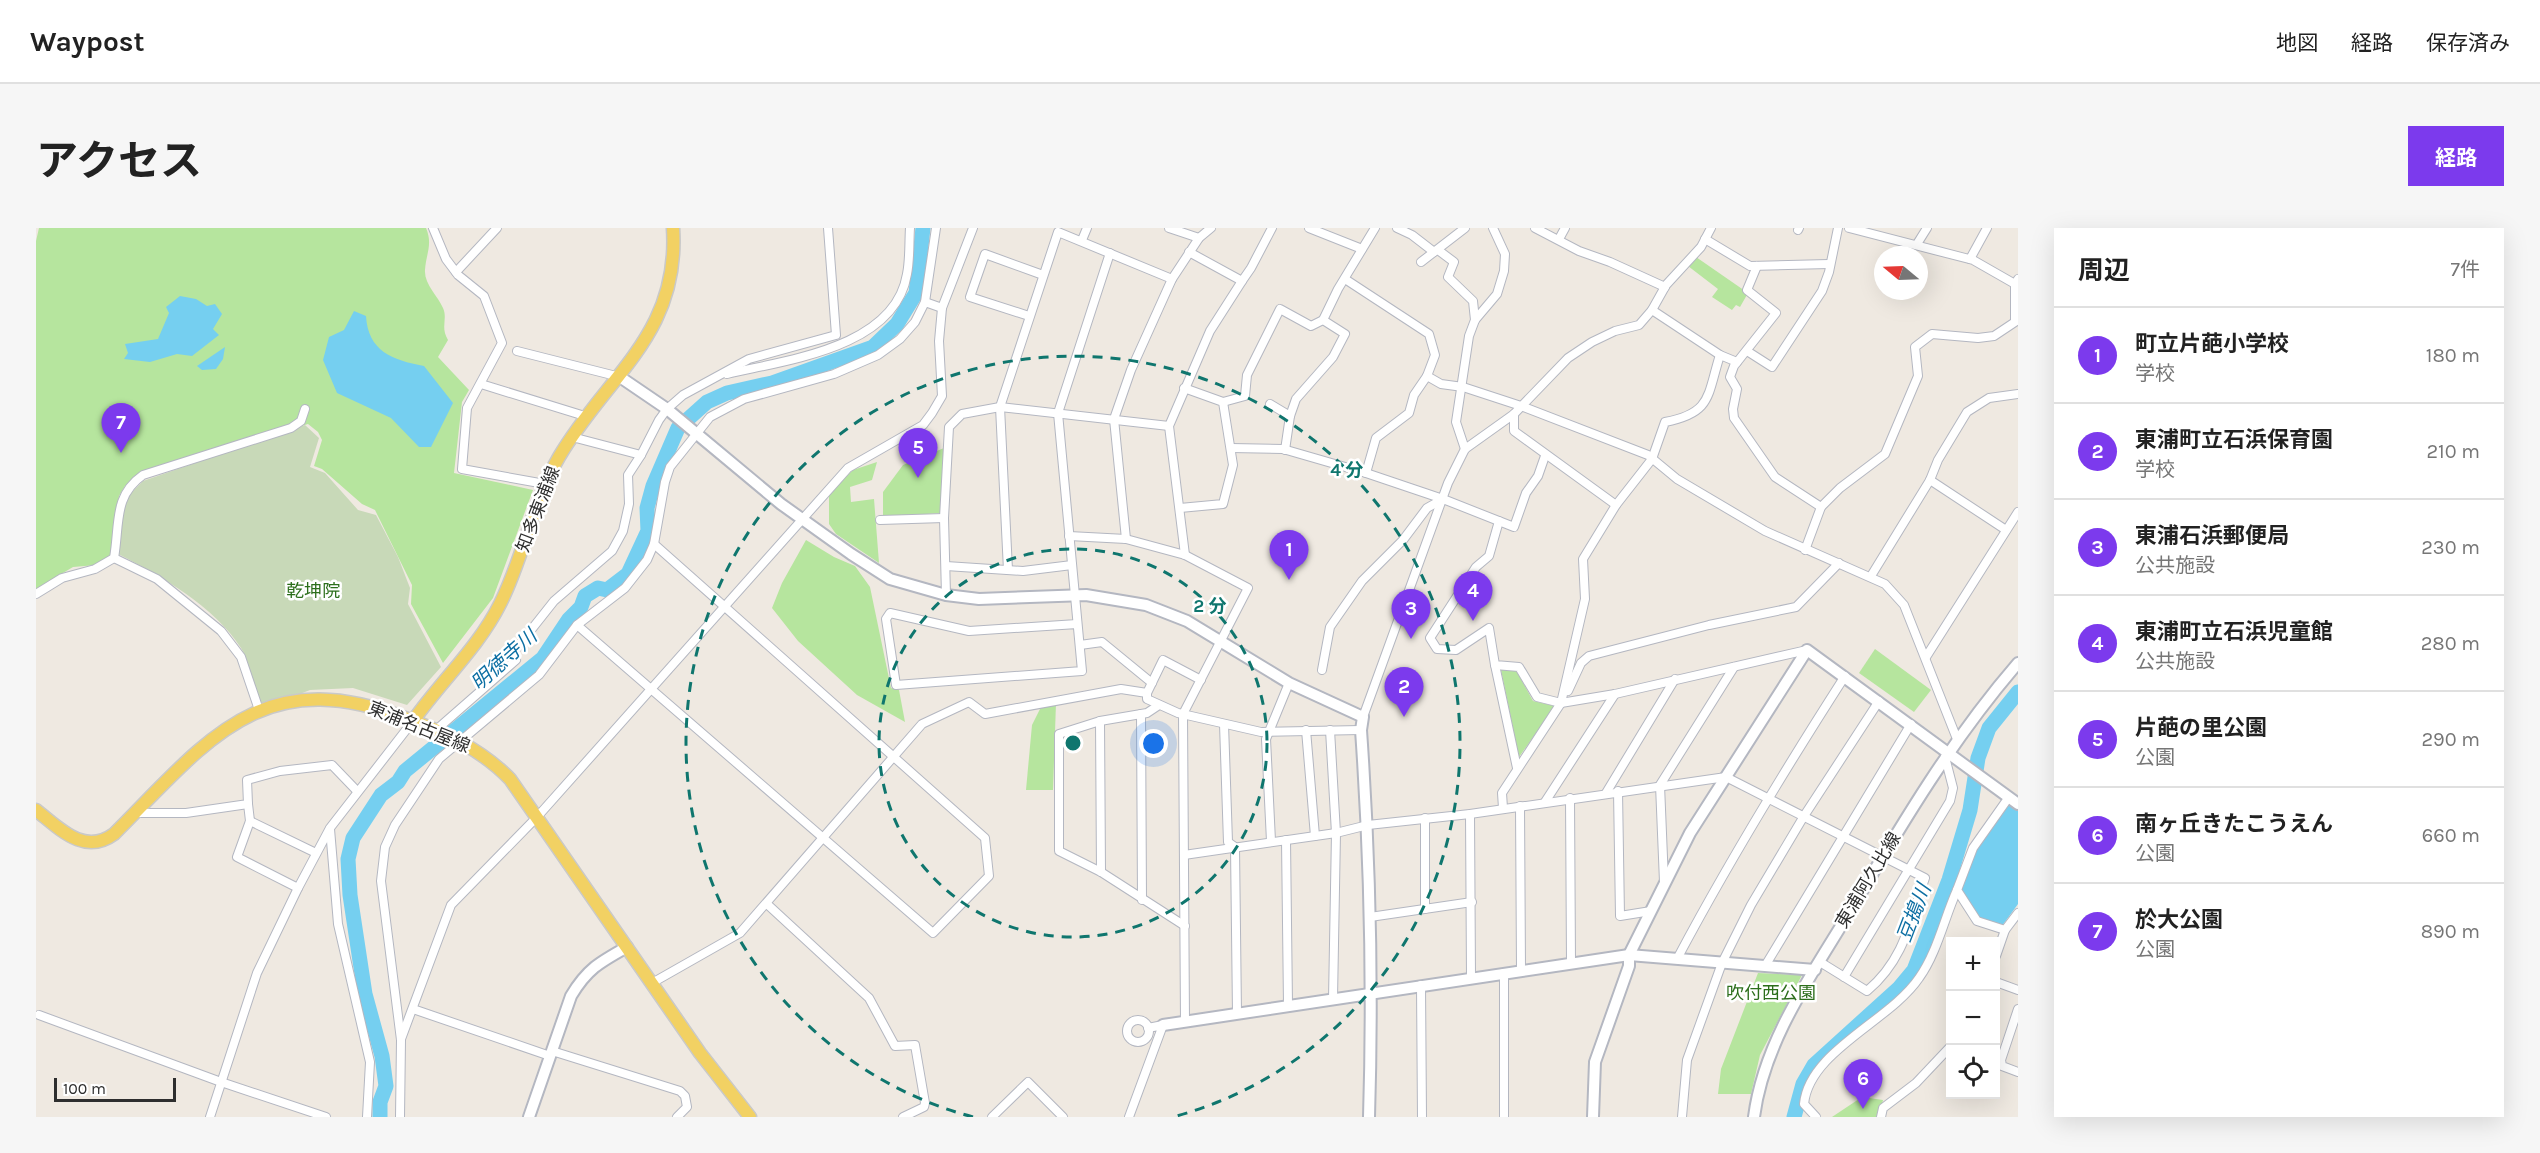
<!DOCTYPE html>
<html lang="ja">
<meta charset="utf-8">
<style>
:root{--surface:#fff;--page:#f6f6f6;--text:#222;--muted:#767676;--line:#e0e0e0;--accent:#7c3aed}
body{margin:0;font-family:Karla,"Noto Sans JP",sans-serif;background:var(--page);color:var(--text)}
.controls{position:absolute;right:18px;bottom:18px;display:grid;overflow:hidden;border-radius:0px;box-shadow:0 6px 24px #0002}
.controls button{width:54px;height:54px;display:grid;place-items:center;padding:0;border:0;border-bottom:2px solid var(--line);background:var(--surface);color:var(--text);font:30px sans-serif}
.compass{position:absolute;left:1838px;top:18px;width:54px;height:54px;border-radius:50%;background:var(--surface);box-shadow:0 6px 24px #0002;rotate:289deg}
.scale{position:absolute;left:18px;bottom:15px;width:122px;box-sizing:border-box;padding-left:6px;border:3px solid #2e2e2e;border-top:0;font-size:16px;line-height:21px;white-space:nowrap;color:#2e2e2e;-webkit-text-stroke:4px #fff;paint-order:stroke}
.you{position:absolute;left:1118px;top:516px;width:21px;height:21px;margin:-15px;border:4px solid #fff;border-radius:50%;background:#1a73e8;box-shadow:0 0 0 9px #1a73e833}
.badge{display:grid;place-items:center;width:39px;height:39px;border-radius:50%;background:var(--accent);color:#fff;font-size:20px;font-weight:700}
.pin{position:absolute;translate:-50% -50px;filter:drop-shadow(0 2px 3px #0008)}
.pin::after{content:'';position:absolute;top:32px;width:21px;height:18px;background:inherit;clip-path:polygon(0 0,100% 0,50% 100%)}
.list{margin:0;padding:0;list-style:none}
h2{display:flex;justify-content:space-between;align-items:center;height:78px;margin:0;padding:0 24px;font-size:26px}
h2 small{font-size:20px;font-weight:400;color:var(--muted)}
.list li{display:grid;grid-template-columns:39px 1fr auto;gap:18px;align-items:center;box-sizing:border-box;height:96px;padding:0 24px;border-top:2px solid var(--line)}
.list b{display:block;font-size:22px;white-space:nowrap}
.list p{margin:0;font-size:20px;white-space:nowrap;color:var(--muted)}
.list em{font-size:20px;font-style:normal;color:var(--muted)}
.icon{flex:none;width:33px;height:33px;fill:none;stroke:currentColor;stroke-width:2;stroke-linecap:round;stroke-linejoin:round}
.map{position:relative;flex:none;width:1982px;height:889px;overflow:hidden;border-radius:0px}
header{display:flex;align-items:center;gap:36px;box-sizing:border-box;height:84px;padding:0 30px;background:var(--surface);border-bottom:2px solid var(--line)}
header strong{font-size:28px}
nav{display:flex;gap:33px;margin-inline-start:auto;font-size:21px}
.intro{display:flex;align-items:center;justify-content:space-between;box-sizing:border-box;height:144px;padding:0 36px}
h1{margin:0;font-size:42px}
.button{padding:15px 27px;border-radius:0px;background:var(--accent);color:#fff;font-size:21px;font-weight:700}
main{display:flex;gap:36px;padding:0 36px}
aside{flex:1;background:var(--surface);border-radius:0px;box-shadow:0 6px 24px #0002}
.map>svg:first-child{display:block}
</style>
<header>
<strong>Waypost</strong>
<nav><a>地図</a><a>経路</a><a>保存済み</a></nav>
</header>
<div class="intro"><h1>アクセス</h1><a class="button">経路</a></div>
<main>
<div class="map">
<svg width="1982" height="889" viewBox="0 0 1982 889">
<rect width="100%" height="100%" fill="#efe9e1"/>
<g fill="#b6e59e">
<path d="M 3,0 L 390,0 C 397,16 390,26 389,42 C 388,56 402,68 407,80 C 412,91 404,99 412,112 L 402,129 L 433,162 L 426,174 L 418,245 L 497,262 L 457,370 L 407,435 L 375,376 L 376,357 L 339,282 L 326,276 L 286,241 L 278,238 L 286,212 L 282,204 L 272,196 L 104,246 L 89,258 L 83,268 L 76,328 L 60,337 L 37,339 L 0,361 L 0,13 Z"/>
<polygon points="1660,29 1712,65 1704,79 1700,77 1696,82 1676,69 1682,61 1652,38"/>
<polygon points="908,220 905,285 847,289 847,264 867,237"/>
<polygon points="841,234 836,252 814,259 815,274 838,271 843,335 800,306 793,296 793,265 817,242"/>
<polygon points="770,312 798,329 819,338 834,359 855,460 863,462 869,494 821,467 762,413 736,380 746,355"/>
<polygon points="1839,421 1895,462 1878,484 1823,445"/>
<polygon points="1465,442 1480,442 1497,473 1519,478 1483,529"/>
<polygon points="1020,475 1017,562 990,562 996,497 1005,479"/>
<polygon points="1722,745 1766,747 1724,827 1715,866 1682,866 1685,841"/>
<polygon points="1826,869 1847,872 1843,889 1796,889"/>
</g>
<path fill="#c8d9b8" d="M 269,197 L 283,210 L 274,239 L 289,245 L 322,282 L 340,287 L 362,329 L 374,360 L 372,376 L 405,439 L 371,477 L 317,460 L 274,462 L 223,482 C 218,465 214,433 205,420 C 179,379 124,347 82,326 L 89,271 L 107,253 Z"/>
<g fill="#75cff0">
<polygon points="144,68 160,71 171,78 179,76 186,86 177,101 183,107 156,128 141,126 114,134 88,131 92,125 89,116 122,111 133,85 130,79"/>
<path d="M 318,83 L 330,88 C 332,123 356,132 388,138 L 417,175 L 395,219 L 383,219 L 355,190 L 301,165 L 287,132 L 293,109 L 308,102 Z"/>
<polygon points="189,119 187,131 180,141 166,142 161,138"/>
<polygon points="1973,576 1982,583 1982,676 1966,698 1943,691 1925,662 1939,623"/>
</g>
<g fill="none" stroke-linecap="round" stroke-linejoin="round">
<g stroke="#75cff0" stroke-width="15">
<polyline points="344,889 344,874 350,858 346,828 329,766 314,667 312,631 317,610 345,567 362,554 369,543 507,430 533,391 545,379 549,368 562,360 571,362 592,346 612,303 611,280 617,258 642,200 671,174 691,165 736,155 837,119 861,96 880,65 887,0"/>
<polyline points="1758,889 1767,856 1778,837 1863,760 1878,742 1913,652 1934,582 1942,530 1953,500 1982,464"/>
</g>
<defs>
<g id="street">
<polyline points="397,0 410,31 422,47 448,68 466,115 431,180 426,241 509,256"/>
<polyline points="1133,0 1163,10"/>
<polyline points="1273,0 1326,21"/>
<polyline points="1361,0 1376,7 1398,24"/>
<polyline points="1499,0 1543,23 1574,34 1629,59"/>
<polyline points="1813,0 1937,32 1979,56"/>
<polyline points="1762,2 1763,0"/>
<polyline points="1523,11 1529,0"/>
<polyline points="1669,11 1714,38 1793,36"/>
<polyline points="1046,12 1051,0"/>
<polyline points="1881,16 1891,0"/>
<polyline points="1402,22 1418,34 1412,49 1437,73 1439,92"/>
<polyline points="1934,31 1951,0"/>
<polyline points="1385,34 1429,0"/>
<polyline points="1721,38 1711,62 1740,85 1698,138 1694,149 1701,161 1697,181 1698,190 1739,249 1785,279"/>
<polyline points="420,44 461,0"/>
<polyline points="1309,51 1393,106 1399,127 1391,148 1378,167 1373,185 1340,210 1330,245"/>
<polyline points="1206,53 1215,40 1236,0"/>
<polyline points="889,74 906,80 937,0"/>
<polyline points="1616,82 1684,127 1701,134"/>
<polyline points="993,88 934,69 949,26 1007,47"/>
<polyline points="481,123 584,149"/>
<polyline points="1711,123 1736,139 1786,63 1793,44 1802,0"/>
<path d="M 691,146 C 750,132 859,120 871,46 C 874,31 873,15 874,0"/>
<polyline points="1391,148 1405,156 1427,159 1485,178 1612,227 1641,251 1729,303 1849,356 1868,377 1921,511"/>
<polyline points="445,156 552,189"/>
<polyline points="1187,174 1209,168 1211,147 1244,81 1275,98 1287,92 1302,61 1339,0"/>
<polyline points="1234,176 1254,188"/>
<polyline points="1478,186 1478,203 1580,277"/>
<polyline points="536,209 605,227 623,192 631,181 647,167 713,131 800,107 792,0"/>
<polyline points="1195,220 1247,221 1330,245 1407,271 1478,299 1490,265 1502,248 1509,228"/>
<polyline points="1429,221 1420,194 1433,108 1439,92 1461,66 1468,43 1469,26 1457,0"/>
<polyline points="1249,222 1254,188 1260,171 1297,129 1309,106 1287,92"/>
<polyline points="1894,252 1970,302"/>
<polyline points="1144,280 1187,276 1197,237 1187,174 1148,160"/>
<polyline points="844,292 908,290"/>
<polyline points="1463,293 1453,328 1440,339 1394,410 1401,421 1420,422 1453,400 1459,437 1483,439 1501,469 1525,475"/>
<polyline points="1033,308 1090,311 1149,327 1212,360 1147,486 1149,794"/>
<polyline points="1090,311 1078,191 1095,142 1136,51 1163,10 1175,0"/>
<polyline points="1769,322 1785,279 1804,260 1849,226 1882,148 1879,119 1896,106 1942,110 1958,108 1979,94 1979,56 1982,51"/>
<polyline points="1149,327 1133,198 1174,103 1206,53 1153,24"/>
<polyline points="78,330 121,351 185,403 205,429 223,482"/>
<polyline points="910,338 987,343 1036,337"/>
<polyline points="972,342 964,179 1022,4 1136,51"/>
<polyline points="1835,348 1894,252 1902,232 1931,184 1953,170 1982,166"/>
<path d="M 0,366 L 26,350 L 59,341 L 78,330 C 84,296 77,268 107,247 L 255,200 L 265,193 L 269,181"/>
<polyline points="910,367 908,290 913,199 926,186 964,179 1133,198"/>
<polyline points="1041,396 933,403 854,385 850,391 860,457 1046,443 1022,185 1074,25"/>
<polyline points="541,397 897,705 953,648 949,610 618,316"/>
<polyline points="1044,417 1066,414 1116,455"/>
<polyline points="1890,429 1982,284"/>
<polyline points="1459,437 1481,540"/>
<polyline points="1286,442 1294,399 1326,353 1367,312 1391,280 1407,271"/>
<polyline points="1165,452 1127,432 1111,465 1111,471 1142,485 1225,504 1325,502"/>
<polyline points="1532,463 1545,435 1553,428 1673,397 1760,379 1803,335"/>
<path d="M 1525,475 L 1549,371 L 1547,331 L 1580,277 L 1616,231 L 1629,194 C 1676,185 1671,168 1684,127"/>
<polyline points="1123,477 1111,485 1064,493 1023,506 1023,623 1065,644 1149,698"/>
<polyline points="1105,486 1106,672"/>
<polyline points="1327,489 1412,255 1429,221 1478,186 1532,130 1556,114 1579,103 1603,97 1616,82 1630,57 1665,19 1675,0"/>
<polyline points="1064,493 1065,644"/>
<polyline points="1188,496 1192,614 1199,619 1201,786"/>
<polyline points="400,502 480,432 476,426 518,373 576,323 587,303 593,276 592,247 605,227"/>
<polyline points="1270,502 1279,608"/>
<polyline points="1294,502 1300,605 1297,771"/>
<polyline points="1582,563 1584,688 1615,683"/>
<polyline points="1570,565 1639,451"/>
<polyline points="1973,569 1937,620 1921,662 1941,693 1969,702 1982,685"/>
<polyline points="1534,570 1535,735"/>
<polyline points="1509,574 1579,466"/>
<polyline points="212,576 214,593 201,629 262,660"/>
<polyline points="1484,578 1485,742"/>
<polyline points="1467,580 1466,565 1525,475 1579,466 1771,422"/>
<polyline points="98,585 150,585 212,576 211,552 244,543 296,537 321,563"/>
<polyline points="1434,586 1435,750"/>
<polyline points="1389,590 1389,681"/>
<polyline points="214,593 280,625"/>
<polyline points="294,601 302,696 334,834 331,889"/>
<polyline points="1250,612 1252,777"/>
<polyline points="1235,613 1230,511 1253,455"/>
<path d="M 1148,627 L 1300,605 L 1332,597 L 1434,586 L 1690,549 L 1889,650 C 1874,694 1868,732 1831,763 L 1784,734"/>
<polyline points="1628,654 1624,557 1698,439"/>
<polyline points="731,676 833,770 859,818 879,817 889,875 888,879 867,889"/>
<polyline points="1334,689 1436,674"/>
<polyline points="1960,728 1969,702"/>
<path d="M 1641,731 C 1693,633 1750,540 1809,448"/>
<polyline points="1729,738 1875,496"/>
<polyline points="1468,745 1468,889"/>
<polyline points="1808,749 1914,573 1917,560 1909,529"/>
<polyline points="1960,754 1982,762"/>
<polyline points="616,755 704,705 886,496 933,474 949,486 1085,461 1111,465"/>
<polyline points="1385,757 1386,889"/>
<polyline points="377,781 514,828"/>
<polyline points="1982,781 1965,832 1966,838 1982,844"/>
<polyline points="3,787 185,854 290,889"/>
<circle cx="1102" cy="803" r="11"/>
<polyline points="365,811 415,677 502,588 812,240 887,197 896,185 906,168 903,113 906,80"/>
<polyline points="516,823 644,863 649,868 651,879 641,889"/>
<polyline points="174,889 221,745 262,660 294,600 377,493"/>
<polyline points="364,889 365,812 345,653 349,619 359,597 403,531 503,447 541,397 589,360 611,332 618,316 629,254 634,239 674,189 708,171 798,146 842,127 864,111 879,94 889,74 900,0"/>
<polyline points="956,889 992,854 1027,889"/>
<polyline points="1093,889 1127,797 1112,800"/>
<polyline points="1646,889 1651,832 1686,735 1715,677 1768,588 1843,473"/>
<path d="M 1780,889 L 1768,876 C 1773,823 1854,793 1883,750 C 1901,725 1908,691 1921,662"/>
<polyline points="1845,889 1847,880 1880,855 1914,819"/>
</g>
<g id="secondary">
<path d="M 584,149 L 631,181 L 745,276 L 815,326 L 854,351 L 910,367 L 943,371 L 1050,367 L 1110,377 L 1151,393 L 1253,455 L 1327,489 L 1325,502 C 1334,631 1337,759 1333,889"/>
<polyline points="1127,797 1593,727 1779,742"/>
<path d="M 493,889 L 535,768 C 551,741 564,734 591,719"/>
<polyline points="1557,889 1559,834 1593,738 1593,727 1654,605 1771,422 1982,576"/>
<path d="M 1718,889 C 1728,812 1777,745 1816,680 C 1867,594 1917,510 1982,435"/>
</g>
<g id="primary">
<path d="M 377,493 C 405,453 442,420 464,376 C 488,329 496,275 523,229 C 571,147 644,107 637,0"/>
<path d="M 0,582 C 23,600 48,628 78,606 C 172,512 225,435 369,490 C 408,504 445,521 474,551 L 664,825 L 714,889"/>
</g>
</defs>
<use href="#street" stroke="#b4b7c1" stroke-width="10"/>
<use href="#secondary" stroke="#b4b7c1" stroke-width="14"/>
<use href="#primary" stroke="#c9c9c9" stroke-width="15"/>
<use href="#street" stroke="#fff" stroke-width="8"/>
<use href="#secondary" stroke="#fff" stroke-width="10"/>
<use href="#primary" stroke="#f2d163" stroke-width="12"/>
</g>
<g fill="none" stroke="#0f766e" stroke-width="3" stroke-dasharray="10 8">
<circle cx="1037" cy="515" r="194"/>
<path d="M937 889A387 387 0 1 1 1137 889"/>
</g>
<g text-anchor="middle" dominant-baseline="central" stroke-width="5" stroke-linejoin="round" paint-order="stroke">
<g font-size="18" fill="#2e2e2e" stroke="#fff">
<text transform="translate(502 281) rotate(-69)">知多東浦線</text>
<text transform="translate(383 499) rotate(22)">東浦名古屋線</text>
<text transform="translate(1832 652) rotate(-59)">東浦阿久比線</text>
</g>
<g font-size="18" fill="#2c6e1b" stroke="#fff">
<text x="277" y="363">乾坤院</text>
<text x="1735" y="765">吹付西公園</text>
</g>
<g font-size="20" font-style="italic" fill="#0d6fa3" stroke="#fff">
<text transform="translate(468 432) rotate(-42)">明徳寺川</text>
<text transform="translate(1878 685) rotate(-69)">豆搗川</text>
</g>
</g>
<circle cx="1037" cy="515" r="9" fill="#0f766e" stroke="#fff" stroke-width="3"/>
<g font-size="18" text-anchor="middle" font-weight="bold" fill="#0f766e" stroke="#fff" stroke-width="5" stroke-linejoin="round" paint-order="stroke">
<text x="1311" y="248">4 分</text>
<text x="1174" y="384">2 分</text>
</g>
</svg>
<div class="controls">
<button>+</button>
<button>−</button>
<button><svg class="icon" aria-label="locate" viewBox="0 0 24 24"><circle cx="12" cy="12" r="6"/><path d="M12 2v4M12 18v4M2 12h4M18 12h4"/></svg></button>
</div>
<svg class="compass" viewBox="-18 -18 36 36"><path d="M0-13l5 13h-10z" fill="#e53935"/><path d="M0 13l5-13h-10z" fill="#767676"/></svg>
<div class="scale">100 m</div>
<div class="you"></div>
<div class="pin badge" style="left:1253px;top:352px">1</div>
<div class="pin badge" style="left:1368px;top:489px">2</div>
<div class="pin badge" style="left:1375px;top:411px">3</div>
<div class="pin badge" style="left:1437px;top:393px">4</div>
<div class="pin badge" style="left:882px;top:250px">5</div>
<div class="pin badge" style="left:1827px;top:881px">6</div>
<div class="pin badge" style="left:85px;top:225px">7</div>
</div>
<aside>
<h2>周辺<small>7件</small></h2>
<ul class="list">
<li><span class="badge">1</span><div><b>町立片葩小学校</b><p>学校</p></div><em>180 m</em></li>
<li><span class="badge">2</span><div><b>東浦町立石浜保育園</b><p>学校</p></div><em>210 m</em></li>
<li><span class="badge">3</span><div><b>東浦石浜郵便局</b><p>公共施設</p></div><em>230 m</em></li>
<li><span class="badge">4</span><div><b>東浦町立石浜児童館</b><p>公共施設</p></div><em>280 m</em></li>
<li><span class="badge">5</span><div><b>片葩の里公園</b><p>公園</p></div><em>290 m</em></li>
<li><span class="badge">6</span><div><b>南ヶ丘きたこうえん</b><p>公園</p></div><em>660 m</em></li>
<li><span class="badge">7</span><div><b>於大公園</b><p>公園</p></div><em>890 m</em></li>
</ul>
</aside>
</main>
